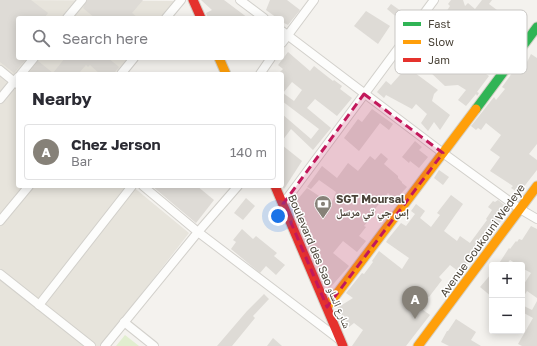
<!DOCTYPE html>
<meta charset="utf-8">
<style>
:root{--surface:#fff;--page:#f7f7f7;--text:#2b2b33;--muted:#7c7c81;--line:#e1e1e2;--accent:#868178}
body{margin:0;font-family:"Golos Text","Noto Naskh Arabic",sans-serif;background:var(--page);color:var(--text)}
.controls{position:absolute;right:12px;bottom:12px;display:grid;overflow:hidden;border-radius:4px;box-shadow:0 2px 10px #0003}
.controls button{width:36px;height:36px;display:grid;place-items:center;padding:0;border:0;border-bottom:1px solid var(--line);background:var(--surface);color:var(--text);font:20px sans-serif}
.you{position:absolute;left:278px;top:216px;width:14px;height:14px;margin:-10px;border:3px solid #fff;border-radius:50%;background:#1a73e8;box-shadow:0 0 0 6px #1a73e833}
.badge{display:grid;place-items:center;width:26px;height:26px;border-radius:50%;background:var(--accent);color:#fff;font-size:13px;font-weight:700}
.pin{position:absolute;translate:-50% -33px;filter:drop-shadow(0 1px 2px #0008)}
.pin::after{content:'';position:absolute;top:21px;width:14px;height:12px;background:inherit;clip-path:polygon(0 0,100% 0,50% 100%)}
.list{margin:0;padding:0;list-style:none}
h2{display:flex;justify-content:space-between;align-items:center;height:52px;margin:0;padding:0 16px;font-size:17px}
h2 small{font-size:13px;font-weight:400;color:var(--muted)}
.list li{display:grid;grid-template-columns:26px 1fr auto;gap:12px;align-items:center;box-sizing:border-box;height:56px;margin:0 8px 8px;padding:0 8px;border:1px solid var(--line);border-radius:4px}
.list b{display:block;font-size:15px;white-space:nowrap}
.list p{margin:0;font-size:13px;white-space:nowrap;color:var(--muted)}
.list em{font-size:13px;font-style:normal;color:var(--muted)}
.icon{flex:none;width:22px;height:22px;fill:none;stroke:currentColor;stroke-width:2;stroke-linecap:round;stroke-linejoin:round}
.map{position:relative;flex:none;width:537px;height:346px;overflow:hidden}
.search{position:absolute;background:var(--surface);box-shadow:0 2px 10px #0003;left:16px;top:16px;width:268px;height:44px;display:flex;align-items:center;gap:10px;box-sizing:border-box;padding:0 14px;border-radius:4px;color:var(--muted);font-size:15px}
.panel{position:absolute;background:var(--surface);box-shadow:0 2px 10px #0003;left:16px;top:72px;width:268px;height:116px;border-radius:4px}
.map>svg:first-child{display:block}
</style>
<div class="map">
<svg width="537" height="346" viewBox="0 0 537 346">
<rect width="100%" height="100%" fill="#f4f2ee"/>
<polygon fill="#e7e4dc" points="0,0 176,1 161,18 18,18 18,58 128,58 114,74 18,74 18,186 132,186 189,233 101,346 0,346"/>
<polygon fill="#e1eecf" points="125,335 139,346 116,346"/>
<g fill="#dedbd6" fill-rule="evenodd">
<polygon points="0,0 31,0 48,13 44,18 18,18 18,58 27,58 14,73 0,62"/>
<polygon points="87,0 143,0 132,13 138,18 95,18 83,8"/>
<polygon points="201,0 224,0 248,18 208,18 206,13 212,10"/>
<polygon points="270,0 287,0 300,10 288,25 282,22 282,18 277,18 266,10"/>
<polygon points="451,0 463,0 465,6 468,3 475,9 482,0 492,0 489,4 497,10 483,26 485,28 499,36 510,22 522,31 506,51 499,49 490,42 481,55 465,43 464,45 443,32 450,24 442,18 450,6 448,4"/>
<polygon points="391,4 411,18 406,25 387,9"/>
<polygon points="366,11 390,26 378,44 354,26"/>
<path d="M 288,52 L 310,71 L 314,66 L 333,81 L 334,80 L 342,86 L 340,89 L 352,98 L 337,116 L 315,99 L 307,108 L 331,128 L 313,150 L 291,129 L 282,141 L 282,114 L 311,139 L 319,129 L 282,101 L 282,74 L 279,73 L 283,69 L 278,65 ZM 292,82 L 302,90 L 294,101 L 283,93 Z"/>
<polygon points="531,54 537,58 537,144 529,154 537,160 537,170 519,193 511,188 513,186 490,171 500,157 490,150 501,135 486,123 481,130 478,128 476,130 471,126 494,97 496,100 505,89 502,87 520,62 525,66"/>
<polygon points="457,55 473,67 474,65 482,73 483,72 489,76 477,92 479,93 477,96 476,94 466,106 458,100 466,90 458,85 445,86 430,72 437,64 446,70"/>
<polygon points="65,58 108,58 119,67 113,74 100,74 90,65 88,67 86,65 78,74 28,74 38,61 53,73"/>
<polygon points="407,67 438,90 434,94 432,101 450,115 440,130 434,122 428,131 421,123 427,114 416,104 412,109 386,95 384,98 377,92 386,81 391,85"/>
<polygon points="372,109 393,124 389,130 380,123 359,151 344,138 358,119 362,122"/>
<polygon points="415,141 422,147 419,150 428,157 419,168 410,161 409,163 402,157"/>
<polygon points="282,145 302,161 284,189 282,185"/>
<polygon points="381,153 388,159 384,164 398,176 398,178 402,182 402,183 407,187 395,200 388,193 374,210 376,211 364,226 366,227 359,236 366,241 357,252 343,241 333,253 349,266 329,289 296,218 303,215 292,206 307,188 331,204 336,192 319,180 311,189 307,187 322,166 337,178 348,163 358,171 370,156 375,160"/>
<polygon points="439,170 449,177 443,185 434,178"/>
<polygon points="152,186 197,186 214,200 196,223"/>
<polygon points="451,195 463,204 444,231 457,241 460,236 470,243 487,220 486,219 492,210 488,207 493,201 495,202 498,200 508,208 506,211 507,212 486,243 481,240 472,253 474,254 472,258 464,268 462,270 460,268 458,271 450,265 439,277 442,280 429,297 418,288 408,299 430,315 406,346 352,346 363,330 354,323 349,327 337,308 353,298 346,293 362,273 364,274 373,262 372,261 379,251 402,269 409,258 386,242 388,239 401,223 406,226 415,214 411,211 416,204 425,211 420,218 431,227 440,215 437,213"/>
<polygon points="246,198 255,206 243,220 234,213"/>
<polygon points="531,226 537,229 537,298 527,291 522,299 522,287 531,273 522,268 522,265 518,265 510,260 506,265 498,265 509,248 510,249 516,241 517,242 519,239 522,240"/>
<polygon points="242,229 253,239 256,236 277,253 274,256 285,265 276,275 266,266 260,273 231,249 236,242 233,240"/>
<polygon points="492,273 492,297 480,287"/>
<polygon points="264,294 269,299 253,316 255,318 237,340 232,346 217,346 247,311"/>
<polygon points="537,301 537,346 522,346 518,344 533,318 522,312 522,305 532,310"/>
<polygon points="456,319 476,332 471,340 481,346 449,346 441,342 447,331 448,331"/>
<polygon points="273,338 282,346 267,346"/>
</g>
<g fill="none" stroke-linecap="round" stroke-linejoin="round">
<defs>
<g id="street">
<polyline points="240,0 264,18"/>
<polyline points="67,18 82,0"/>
<polyline points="166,18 181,0"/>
<polyline points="282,31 443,153 520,209 537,219"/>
<polyline points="282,43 314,0"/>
<polyline points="0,70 17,84"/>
<polyline points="21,74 34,58"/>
<polyline points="121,74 134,58"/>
<polyline points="260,74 271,58"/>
<polyline points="0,99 18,77"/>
<polyline points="143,186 198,232 340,340"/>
<polyline points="283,204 434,0"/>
<polyline points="0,221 29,186"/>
<polyline points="0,274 91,346"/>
<polyline points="39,305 132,186"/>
<polyline points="124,322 154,346"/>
<polyline points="105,346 198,232 238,186"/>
</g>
<polyline id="fast" points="476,109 537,27"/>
<g id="slow">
<polyline points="219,58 226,74"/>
<polyline points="327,307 476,109"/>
<polyline points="418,346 537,186"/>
</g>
<g id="jam">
<polyline points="193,0 201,18"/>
<polyline points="275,186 343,346"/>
</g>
</defs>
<use href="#street" stroke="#d2d0cb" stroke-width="10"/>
<use href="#fast" stroke="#d3cfc5" stroke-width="11"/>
<use href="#slow" stroke="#d3cfc5" stroke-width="11"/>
<use href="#jam" stroke="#d3cfc5" stroke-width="11"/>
<use href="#street" stroke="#fdfdfc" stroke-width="8"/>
<use href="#fast" stroke="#30b455" stroke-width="9"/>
<use href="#slow" stroke="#ff9f0a" stroke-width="9"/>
<use href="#jam" stroke="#e5322d" stroke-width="9"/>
</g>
<path fill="#c2185b" fill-opacity="0.2" stroke="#c2185b" stroke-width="3" stroke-dasharray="8 5" stroke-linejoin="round" d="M 364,94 L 443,153 L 327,307 L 283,204 Z"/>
<defs>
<symbol id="bank-pin" viewBox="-11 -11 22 30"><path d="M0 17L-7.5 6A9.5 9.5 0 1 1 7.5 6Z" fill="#868178" stroke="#fff"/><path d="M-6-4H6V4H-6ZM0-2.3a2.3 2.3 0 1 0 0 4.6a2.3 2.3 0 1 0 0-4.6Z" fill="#fff"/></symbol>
</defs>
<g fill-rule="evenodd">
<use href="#bank-pin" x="313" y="194" width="20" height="27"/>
</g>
<g text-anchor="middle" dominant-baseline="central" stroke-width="3" stroke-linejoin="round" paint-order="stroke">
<g font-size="11" font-weight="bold" fill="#4b4439" stroke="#fff" text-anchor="start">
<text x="336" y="198">SGT Moursal<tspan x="336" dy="13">إس جي تي مرسل</tspan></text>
</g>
<g font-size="11" fill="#4b4439" stroke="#fff">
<text transform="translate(482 240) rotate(-54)">Avenue Goukouni Wedeye</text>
<text transform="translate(320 261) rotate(67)">Boulevard des Sao شارع الساو</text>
</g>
</g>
<rect x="395" y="10" width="132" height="64" rx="6" fill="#fff" stroke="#c9c7c4" stroke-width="1"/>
<rect x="403" y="22" width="18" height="4" fill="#30b455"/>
<rect x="403" y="40" width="18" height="4" fill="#ff9f0a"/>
<rect x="403" y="58" width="18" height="4" fill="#e5322d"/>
<g font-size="11" fill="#4b4439">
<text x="428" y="28">Fast</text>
<text x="428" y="46">Slow</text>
<text x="428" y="64">Jam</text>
</g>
</svg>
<div class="controls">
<button>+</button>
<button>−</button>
</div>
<div class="you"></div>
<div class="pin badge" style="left:415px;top:319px">A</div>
<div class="search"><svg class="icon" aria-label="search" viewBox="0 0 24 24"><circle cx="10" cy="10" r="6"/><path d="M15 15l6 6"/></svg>Search here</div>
<section class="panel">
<h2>Nearby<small></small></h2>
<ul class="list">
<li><span class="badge">A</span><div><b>Chez Jerson</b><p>Bar</p></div><em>140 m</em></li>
</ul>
</section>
</div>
